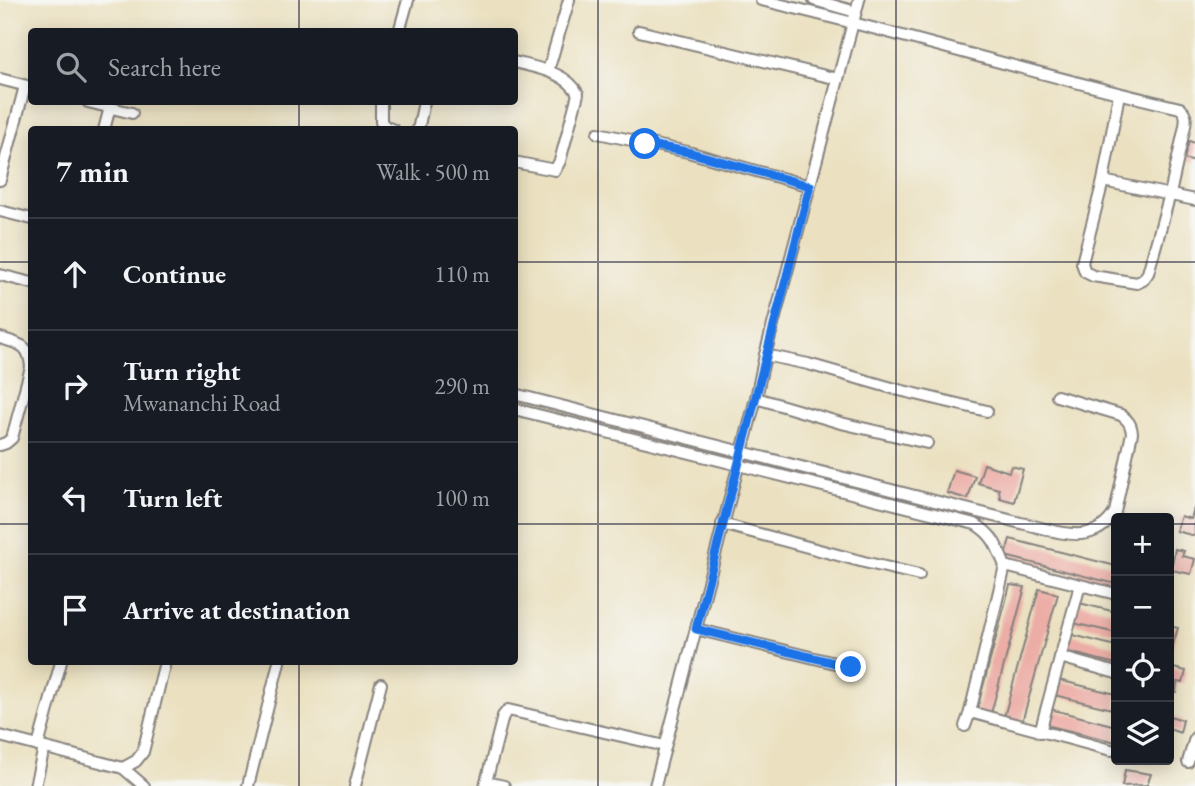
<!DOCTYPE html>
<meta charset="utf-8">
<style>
:root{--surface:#171b24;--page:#20242c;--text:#f1f3f6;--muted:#9ea1a6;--line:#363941}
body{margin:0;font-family:"EB Garamond",serif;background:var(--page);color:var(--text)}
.controls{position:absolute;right:21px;bottom:21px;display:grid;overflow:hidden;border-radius:7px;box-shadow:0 4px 18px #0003}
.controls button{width:63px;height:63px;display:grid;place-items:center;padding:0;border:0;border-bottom:2px solid var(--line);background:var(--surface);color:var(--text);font:35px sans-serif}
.stop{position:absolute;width:21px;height:21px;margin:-16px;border:5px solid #1a73e8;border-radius:50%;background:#fff}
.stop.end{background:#1a73e8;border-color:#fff;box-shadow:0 2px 7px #0008}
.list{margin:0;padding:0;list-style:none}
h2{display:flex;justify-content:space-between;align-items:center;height:91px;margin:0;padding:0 28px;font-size:30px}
h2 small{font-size:23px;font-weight:400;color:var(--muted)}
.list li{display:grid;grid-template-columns:46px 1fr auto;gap:21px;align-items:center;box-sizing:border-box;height:112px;padding:0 28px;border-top:2px solid var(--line)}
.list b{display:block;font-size:26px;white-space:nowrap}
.list p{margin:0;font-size:23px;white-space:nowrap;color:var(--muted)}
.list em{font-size:23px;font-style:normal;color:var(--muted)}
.icon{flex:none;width:38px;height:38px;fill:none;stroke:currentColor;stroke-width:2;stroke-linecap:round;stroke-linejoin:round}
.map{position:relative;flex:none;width:1195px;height:786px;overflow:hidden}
.search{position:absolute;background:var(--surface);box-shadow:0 4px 18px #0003;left:28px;top:28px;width:490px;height:77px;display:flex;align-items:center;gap:18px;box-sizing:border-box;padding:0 24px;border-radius:7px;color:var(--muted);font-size:26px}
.panel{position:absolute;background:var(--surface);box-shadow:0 4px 18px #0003;left:28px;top:126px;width:490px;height:539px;border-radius:7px}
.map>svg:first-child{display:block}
</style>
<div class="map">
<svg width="1195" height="786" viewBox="0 0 1195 786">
<rect width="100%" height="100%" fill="#f6f6f2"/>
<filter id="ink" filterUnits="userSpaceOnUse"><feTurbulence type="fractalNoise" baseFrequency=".0143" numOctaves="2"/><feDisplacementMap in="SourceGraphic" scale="14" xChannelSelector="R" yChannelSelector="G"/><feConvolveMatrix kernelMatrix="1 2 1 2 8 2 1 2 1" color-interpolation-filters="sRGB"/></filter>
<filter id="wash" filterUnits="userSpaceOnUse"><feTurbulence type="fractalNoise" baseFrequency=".00686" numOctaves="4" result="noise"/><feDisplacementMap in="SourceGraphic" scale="28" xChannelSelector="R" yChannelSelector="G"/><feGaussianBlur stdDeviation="1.57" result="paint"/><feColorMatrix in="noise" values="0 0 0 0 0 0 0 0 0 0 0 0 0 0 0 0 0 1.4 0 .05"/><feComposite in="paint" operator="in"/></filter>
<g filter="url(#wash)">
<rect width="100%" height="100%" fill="#ebe1c1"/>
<g id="blocks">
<g fill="#ecada6">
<polygon points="1189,141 1195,143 1195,162 1184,159"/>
<polygon points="984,464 1009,472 1011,466 1023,469 1014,502 1000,498 999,489 978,483"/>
<polygon points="954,470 975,476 968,499 947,493"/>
<polygon points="1194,508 1195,536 1176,531 1181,516 1191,519"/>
<polygon points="1010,539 1116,566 1116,584 1005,556"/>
<polygon points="1175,549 1184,551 1182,556 1195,559 1191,574 1171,570"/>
<polygon points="1010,585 1025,587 990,717 975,717"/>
<polygon points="1039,589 1058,594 1022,722 1004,717"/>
<polygon points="1075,602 1116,612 1116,633 1073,623"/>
<polygon points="1169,626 1178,628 1169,658"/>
<polygon points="1069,634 1116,646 1116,664 1065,651"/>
<polygon points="1169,667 1186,671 1183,683 1177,682 1176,692 1169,690"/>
<polygon points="1054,679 1116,694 1116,710 1050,694"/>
<polygon points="1050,709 1116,726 1116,742 1046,725"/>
<polygon points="1169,716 1183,720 1180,733 1169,729"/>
<polygon points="1125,770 1151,774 1147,785 1122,786"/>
</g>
</g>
</g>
<g filter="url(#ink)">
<use href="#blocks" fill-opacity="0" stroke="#86827e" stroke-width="2"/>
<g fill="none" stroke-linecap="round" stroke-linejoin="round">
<defs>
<g id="minor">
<path d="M 761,0 C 902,33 1040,76 1180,108 C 1187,114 1186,118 1185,126 L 1170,194 L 1148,273 L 1143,280 L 1137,283 L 1093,276 L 1085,272 L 1082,263 L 1103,181 L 1119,94"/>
<polyline points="814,0 856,12"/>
<polyline points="639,31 838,79"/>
<polyline points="399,32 408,0"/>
<path d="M 514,62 C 537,68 567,72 578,94 L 560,161 L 555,170 L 514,162"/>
<polyline points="548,71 569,0"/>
<polyline points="0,79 31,87"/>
<polyline points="88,102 132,113"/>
<polyline points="381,102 381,122 386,127 394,130"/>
<polyline points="104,130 110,107"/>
<polyline points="418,130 424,102"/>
<polyline points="598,133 688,152 810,186"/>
<polyline points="0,180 25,86"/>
<polyline points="1103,181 1195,200"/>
<polyline points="0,211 32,219"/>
<polyline points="0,275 32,283"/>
<path d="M 0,338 C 20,344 29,344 31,367 L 12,438 L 6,443 L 0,445"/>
<polyline points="765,355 808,364 899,390 987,411"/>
<path d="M 514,394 L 1021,523 C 1055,530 1093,549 1115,512 L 1132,433 C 1131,424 1128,420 1121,415 L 1057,396"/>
<polyline points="756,398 841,423 927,443"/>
<path d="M 514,409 L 975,524 C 994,535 997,547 1005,566 L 1116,594"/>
<polyline points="722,524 864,562 919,575"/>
<polyline points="696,629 851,667"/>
<polyline points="1060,657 1116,673"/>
<polyline points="970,712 1111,750"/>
<polyline points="965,726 970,712 1005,566"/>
<polyline points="1040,732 1080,585"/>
<polyline points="0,736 123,768 136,761 143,752 165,662"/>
<polyline points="38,746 61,662"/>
<polyline points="1188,762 1195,738"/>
<polyline points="123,768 144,786"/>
<polyline points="486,782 504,786"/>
<polyline points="35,786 44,748"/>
<polyline points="248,786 279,662"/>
<polyline points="355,786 381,684"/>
<polyline points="485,786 503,716 508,710 665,746"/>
<polyline points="655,786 756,398 765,355 859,0"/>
</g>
</defs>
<use href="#minor" stroke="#86827e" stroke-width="14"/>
<use href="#minor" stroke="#fff" stroke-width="10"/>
</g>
</g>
<g fill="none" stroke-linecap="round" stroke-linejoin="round" filter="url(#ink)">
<polyline stroke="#1a73e8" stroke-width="9" points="645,144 688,152 810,186 696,629 851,667"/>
</g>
<path fill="none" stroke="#22223b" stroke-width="2" stroke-opacity="0.55" d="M 299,0 L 299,32M 598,0 L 598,786M 896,0 L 896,786M 299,102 L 299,130M 0,262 L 32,262M 514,262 L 1195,262M 0,524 L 32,524M 514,524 L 1116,524M 1169,524 L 1195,524M 299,662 L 299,786"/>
</svg>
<div class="controls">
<button>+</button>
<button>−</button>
<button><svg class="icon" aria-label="locate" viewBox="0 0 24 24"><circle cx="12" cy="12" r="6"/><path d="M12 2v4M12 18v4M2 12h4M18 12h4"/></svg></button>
<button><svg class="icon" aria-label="layers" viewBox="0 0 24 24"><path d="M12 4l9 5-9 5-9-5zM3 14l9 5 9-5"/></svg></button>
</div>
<div class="stop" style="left:645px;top:144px"></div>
<div class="stop end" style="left:851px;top:667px"></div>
<div class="search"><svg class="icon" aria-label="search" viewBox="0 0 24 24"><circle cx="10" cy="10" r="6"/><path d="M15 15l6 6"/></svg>Search here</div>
<section class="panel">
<h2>7 min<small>Walk · 500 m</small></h2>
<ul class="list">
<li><svg class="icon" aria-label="ahead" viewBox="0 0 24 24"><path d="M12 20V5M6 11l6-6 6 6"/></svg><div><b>Continue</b></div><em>110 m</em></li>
<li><svg class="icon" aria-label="right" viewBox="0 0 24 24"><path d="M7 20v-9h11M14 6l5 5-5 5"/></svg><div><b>Turn right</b><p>Mwananchi Road</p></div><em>290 m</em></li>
<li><svg class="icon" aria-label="left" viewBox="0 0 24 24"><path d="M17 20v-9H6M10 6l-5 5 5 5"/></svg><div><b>Turn left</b></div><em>100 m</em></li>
<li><svg class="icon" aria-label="arrive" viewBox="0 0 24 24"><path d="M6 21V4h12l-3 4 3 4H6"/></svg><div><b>Arrive at destination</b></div></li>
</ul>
</section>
</div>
